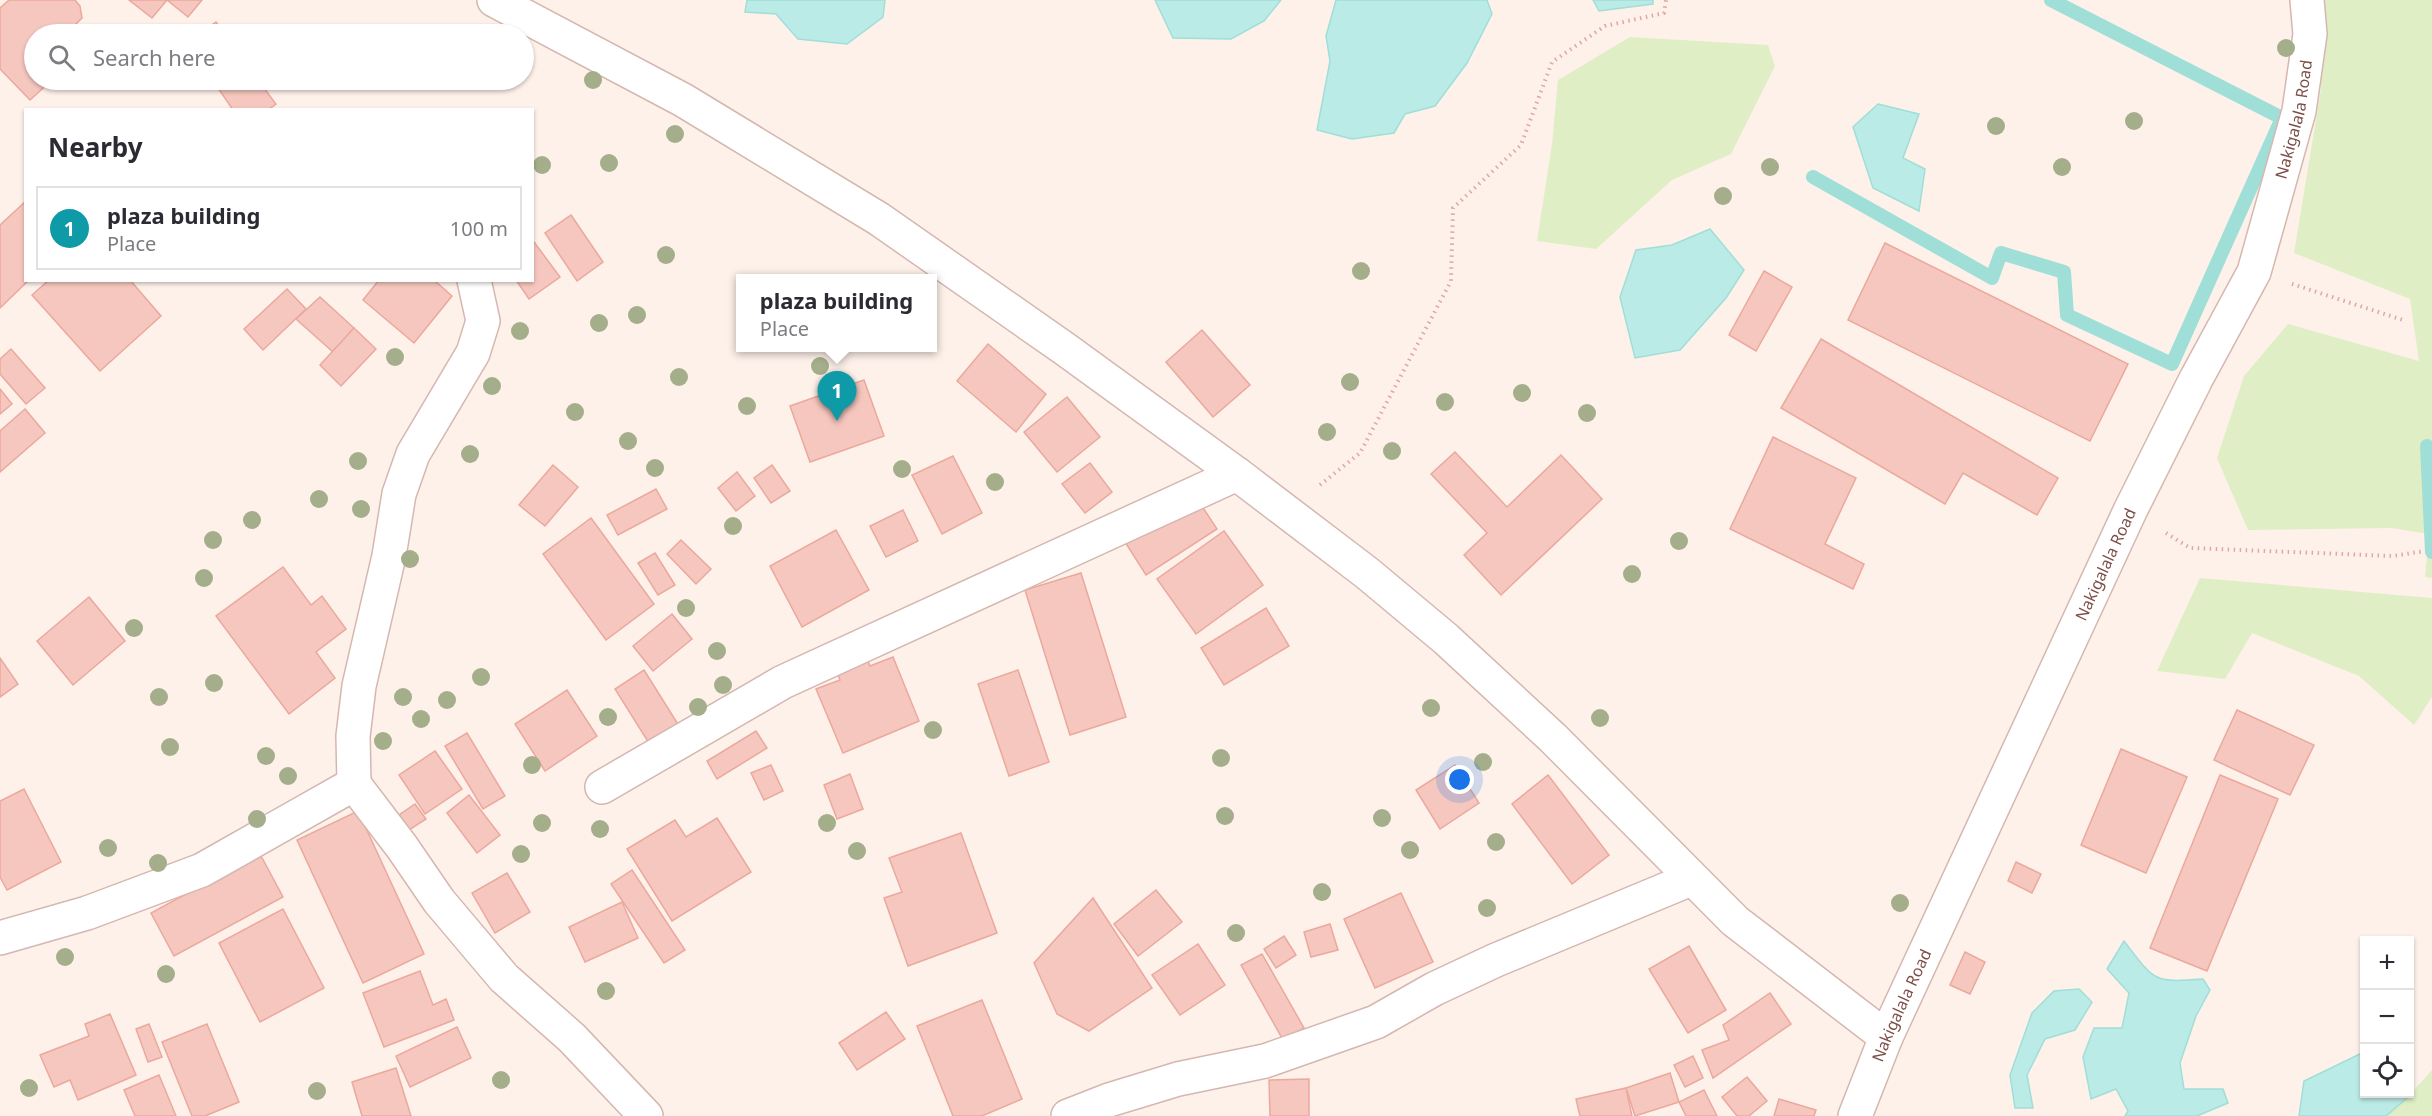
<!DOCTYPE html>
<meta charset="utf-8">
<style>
:root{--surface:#fff;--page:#f2f2f3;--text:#2b2b33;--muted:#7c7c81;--line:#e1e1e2;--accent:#f24549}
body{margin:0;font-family:"Noto Sans",sans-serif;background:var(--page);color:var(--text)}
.controls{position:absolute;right:18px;bottom:18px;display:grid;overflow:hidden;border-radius:0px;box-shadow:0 2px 4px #0004}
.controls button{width:54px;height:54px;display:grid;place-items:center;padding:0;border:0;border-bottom:2px solid var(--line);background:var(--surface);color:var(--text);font:30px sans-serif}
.you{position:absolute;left:1460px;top:780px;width:21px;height:21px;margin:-15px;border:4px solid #fff;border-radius:50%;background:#1a73e8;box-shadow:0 0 0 9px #1a73e833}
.badge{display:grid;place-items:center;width:39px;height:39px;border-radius:50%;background:var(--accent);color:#fff;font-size:20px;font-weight:700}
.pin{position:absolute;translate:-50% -50px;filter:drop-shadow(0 2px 3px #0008)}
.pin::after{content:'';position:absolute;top:32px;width:21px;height:18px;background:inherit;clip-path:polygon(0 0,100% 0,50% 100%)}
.popup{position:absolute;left:736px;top:274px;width:201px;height:78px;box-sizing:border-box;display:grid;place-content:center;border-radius:0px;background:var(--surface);filter:drop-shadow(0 2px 4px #0005);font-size:20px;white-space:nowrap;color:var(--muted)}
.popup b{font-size:22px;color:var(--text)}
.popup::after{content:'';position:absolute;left:50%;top:100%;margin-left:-12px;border:12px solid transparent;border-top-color:var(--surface)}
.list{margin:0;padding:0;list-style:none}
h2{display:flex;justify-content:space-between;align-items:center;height:78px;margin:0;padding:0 24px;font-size:26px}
h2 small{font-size:20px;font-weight:400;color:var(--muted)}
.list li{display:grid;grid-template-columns:39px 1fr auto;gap:18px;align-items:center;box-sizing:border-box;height:84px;margin:0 12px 12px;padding:0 12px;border:2px solid var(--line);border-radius:0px}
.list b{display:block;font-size:22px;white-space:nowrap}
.list p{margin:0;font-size:20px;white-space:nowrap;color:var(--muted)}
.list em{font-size:20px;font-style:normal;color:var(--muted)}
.icon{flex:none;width:33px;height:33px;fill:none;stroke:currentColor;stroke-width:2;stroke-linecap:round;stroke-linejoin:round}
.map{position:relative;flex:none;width:2432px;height:1116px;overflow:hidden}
.search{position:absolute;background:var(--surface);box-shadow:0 2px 4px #0004;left:24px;top:24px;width:510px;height:66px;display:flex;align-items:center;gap:15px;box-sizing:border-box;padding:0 21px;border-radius:33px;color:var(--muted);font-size:22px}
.panel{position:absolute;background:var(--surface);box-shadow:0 2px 4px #0004;left:24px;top:108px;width:510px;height:174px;border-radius:0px}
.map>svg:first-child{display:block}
</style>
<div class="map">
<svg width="2432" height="1116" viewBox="0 0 2432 1116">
<rect width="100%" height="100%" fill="#fef1ea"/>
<g fill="#e0eec6">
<polygon points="2318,0 2432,0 2432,578 2425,577 2429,534 2391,528 2248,530 2217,458 2244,376 2288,324 2419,361 2410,299 2294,253 2321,89"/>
<polygon points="1630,37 1768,45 1775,66 1731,154 1672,180 1596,249 1537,241 1552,144 1558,80"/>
<polygon points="2200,578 2432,598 2432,697 2414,725 2359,676 2252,633 2225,679 2157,671"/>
<polygon points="2432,1070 2432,1116 2386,1116 2407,1098"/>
</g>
<g fill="#bbebe6" stroke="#a0ded8" stroke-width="1.5">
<polygon points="747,0 885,0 883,17 847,44 798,39 776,14 745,12"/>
<polygon points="1155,0 1281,0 1264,21 1231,39 1173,38"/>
<polygon points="1336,0 1487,0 1492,14 1467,63 1435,106 1405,114 1394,133 1352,139 1317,130 1330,61 1326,36"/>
<polygon points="1593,0 1653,0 1653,4 1599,11"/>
<polygon points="1878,104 1919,114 1903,158 1925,169 1919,211 1873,188 1853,127"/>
<polygon points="1710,229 1744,270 1726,298 1680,350 1635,358 1620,297 1636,250 1672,245"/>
<path d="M 2124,941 C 2155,981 2152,983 2203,979 L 2210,990 L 2196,1016 L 2180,1063 L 2184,1089 L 2223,1089 L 2228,1103 L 2197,1116 L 2125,1116 L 2128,1111 L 2116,1089 L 2091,1099 L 2083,1057 L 2094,1028 L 2122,1028 L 2129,993 L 2107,969 Z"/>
<polygon points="2079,989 2092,1002 2075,1030 2045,1039 2027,1075 2033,1108 2015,1108 2010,1075 2032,1013 2054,991"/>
<polygon points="2364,1052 2364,1094 2404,1094 2407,1098 2386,1116 2299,1116 2304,1081"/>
</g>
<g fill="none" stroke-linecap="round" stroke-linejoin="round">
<g stroke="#a0ded8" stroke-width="14">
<polyline points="1813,177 1992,278 2001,253 2064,272 2067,315 2172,364 2282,118 2051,0"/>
<polyline points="2427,446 2432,552"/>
</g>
</g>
<g fill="#f6c7bf" stroke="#eba89d" stroke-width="1.5">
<polygon points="9,0 75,0 80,6 82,18 73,27 81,34 34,34 34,80 52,80 30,100 0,69 0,8"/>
<polygon points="129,0 202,0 188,17 167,0 152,18"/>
<polygon points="216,22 225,34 199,34"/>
<polygon points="223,80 258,80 276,104 268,110 233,110 216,85"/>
<polygon points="26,201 26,280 29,280 0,308 0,225"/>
<polygon points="571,215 603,262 577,281 545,233"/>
<polygon points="534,242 560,277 529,299 516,280 532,280 532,243"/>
<polygon points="1885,243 2128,364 2090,441 1848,320"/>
<polygon points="1764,271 1792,287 1756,351 1729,335"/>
<polygon points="49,280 130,280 161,316 100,371 32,295"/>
<polygon points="379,280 434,280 452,296 414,343 363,300"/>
<polygon points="287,289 306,309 263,350 244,329"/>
<polygon points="320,297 354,328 333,352 296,319"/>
<polygon points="354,328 376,349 341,386 320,365"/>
<polygon points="1202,330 1250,385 1213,417 1166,362"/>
<polygon points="1821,339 2058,478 2037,515 1963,473 1945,504 1781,408"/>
<polygon points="988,344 1046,394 1016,432 957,381"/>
<polygon points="11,349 45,388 26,404 0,374 0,359"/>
<polygon points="864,380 884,436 810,462 790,406"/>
<polygon points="0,389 12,404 0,414"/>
<polygon points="1067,397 1100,437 1057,472 1024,432"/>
<polygon points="25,409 45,433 0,472 0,431"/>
<polygon points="1773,437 1856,478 1825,544 1864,564 1853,589 1730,529"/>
<polygon points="1455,452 1507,507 1561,455 1602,499 1501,595 1464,555 1487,533 1431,474"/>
<polygon points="953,456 982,513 942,534 912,475"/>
<polygon points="1090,463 1112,492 1085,513 1062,484"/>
<polygon points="553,465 578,487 545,526 519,505"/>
<polygon points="772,465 790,491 771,503 754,478"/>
<polygon points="737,472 755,496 736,511 718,488"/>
<polygon points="656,489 667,509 618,535 607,515"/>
<polygon points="1196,497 1217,529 1146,575 1125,542"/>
<polygon points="903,510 918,541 886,557 870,526"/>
<polygon points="591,518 654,604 606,640 543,554"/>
<polygon points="836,530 869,590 802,627 770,566"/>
<polygon points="1224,531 1263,585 1196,634 1157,579"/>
<polygon points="681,540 711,569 696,584 667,554"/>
<polygon points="655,553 675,585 658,595 638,563"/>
<polygon points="283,567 311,605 322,596 346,629 316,652 335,678 289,714 216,616"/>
<polygon points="1081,573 1126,717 1070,735 1025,590"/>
<polygon points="89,597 125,641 73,685 37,641"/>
<polygon points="1266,608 1289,646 1224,685 1201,648"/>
<polygon points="672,614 692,639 653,671 633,646"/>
<polygon points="866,657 870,666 893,657 919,721 843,753 816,689 840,680 836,669"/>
<polygon points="0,658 18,684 0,697"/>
<polygon points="644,670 681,729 652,748 615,689"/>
<polygon points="1018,670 1049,762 1009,776 978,684"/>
<polygon points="567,690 597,736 545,771 515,724"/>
<polygon points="2237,710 2314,745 2290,795 2214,760"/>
<polygon points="756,731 767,748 717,779 707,761"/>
<polygon points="467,733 505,796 483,809 445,746"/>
<polygon points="2121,749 2187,777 2146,873 2081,845"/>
<polygon points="435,751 462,789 425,814 399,775"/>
<polygon points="771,765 783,791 764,800 751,773"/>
<polygon points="1455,765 1479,803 1440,829 1416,790"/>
<polygon points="850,774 863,809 837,819 824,785"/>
<polygon points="1548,775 1609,855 1572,884 1512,804"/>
<polygon points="2220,775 2278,799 2207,971 2150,948"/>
<polygon points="24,789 61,862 7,890 0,877 0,801"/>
<polygon points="469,795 500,835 477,853 447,813"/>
<polygon points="415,804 426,819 409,830 399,815"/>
<polygon points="358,811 424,954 363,983 297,840"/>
<polygon points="717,818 751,872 672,921 627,849 675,820 686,837"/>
<polygon points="961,833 997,933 908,966 884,898 902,892 889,858"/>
<polygon points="260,854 283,897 174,956 151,913"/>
<polygon points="2016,862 2041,874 2032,893 2008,881"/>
<polygon points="632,870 685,950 664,963 611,884"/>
<polygon points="507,873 530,912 495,933 472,893"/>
<polygon points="1156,890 1182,922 1138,956 1114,924"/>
<polygon points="1401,893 1433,962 1375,988 1344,919"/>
<polygon points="1093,898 1152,988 1089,1031 1057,1014 1034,963"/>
<polygon points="622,902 638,938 585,962 569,927"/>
<polygon points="283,909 324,988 260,1022 219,943"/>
<polygon points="1330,924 1338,950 1311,957 1304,932"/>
<polygon points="1284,936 1296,955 1276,968 1264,949"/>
<polygon points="1198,944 1225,985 1180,1015 1152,975"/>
<polygon points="1689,946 1726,1010 1688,1033 1649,969"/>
<polygon points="1965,952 1985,962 1970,994 1950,985"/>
<polygon points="1262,954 1304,1028 1283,1040 1241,965"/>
<polygon points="420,971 433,1005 446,999 454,1020 384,1047 363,993"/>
<polygon points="1770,993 1791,1024 1713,1078 1702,1050 1729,1040 1723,1025"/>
<polygon points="982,1000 1022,1099 982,1116 953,1116 917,1026"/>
<polygon points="886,1012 905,1039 857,1070 839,1043"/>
<polygon points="110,1014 136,1075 78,1100 70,1080 54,1087 40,1055 89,1036 85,1024"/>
<polygon points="149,1024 162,1057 148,1062 136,1029"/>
<polygon points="207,1024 239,1102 205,1116 192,1116 162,1042"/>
<polygon points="457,1027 471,1058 410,1087 396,1056"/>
<polygon points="1693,1056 1703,1078 1685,1087 1674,1065"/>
<polygon points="396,1068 411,1116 362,1116 352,1082"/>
<polygon points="1670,1073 1679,1102 1635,1116 1626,1088"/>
<polygon points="159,1075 176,1116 135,1116 124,1090"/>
<polygon points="1747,1077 1767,1101 1749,1116 1737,1116 1722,1097"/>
<polygon points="1309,1079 1309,1116 1270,1116 1269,1080"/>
<polygon points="1626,1088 1632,1116 1580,1116 1576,1099"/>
<polygon points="1704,1090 1717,1116 1686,1116 1679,1102"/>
<polygon points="1779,1099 1816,1110 1814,1116 1774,1116"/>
</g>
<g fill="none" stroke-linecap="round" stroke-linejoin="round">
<defs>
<g id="street">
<polyline points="494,0 683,100 879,219 1065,349 1237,474 1367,573 1446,639 1553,738 1735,921 1886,1037"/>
<polyline points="354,784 353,736 359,686 389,556 399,494 413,454 473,353 483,321 474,280"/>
<polyline points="602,787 783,682 1237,474"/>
<polyline points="0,938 87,913 202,870 354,784 402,847 439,901 504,978 572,1038 646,1116"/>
<polyline points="1068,1116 1109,1100 1178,1079 1265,1061 1376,1022 1434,989 1496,960 1691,879"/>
<path id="s1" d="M 1855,1116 L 1886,1037 L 2130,511 L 2196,379 L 2254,272 L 2299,111 L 2310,34 L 2307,0"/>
</g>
</defs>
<use href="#street" stroke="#d5b7b0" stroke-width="36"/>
<g stroke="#dda9a0" stroke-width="4" stroke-dasharray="1.5 4.5" stroke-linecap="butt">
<polyline points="2292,284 2403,320"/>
<polyline points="1320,485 1360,453 1451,281 1453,208 1521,145 1552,62 1605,26 1664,13 1666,0"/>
<polyline points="2166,533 2190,548 2393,556 2425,551"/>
</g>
<use href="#street" stroke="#fff" stroke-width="33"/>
</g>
<g fill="#a4ae8a">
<circle cx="2286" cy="48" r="9"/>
<circle cx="593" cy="80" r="9"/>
<circle cx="2134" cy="121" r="9"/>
<circle cx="1996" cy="126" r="9"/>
<circle cx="675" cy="134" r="9"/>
<circle cx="609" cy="163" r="9"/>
<circle cx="542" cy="165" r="9"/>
<circle cx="1770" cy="167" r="9"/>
<circle cx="2062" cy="167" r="9"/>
<circle cx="1723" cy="196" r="9"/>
<circle cx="666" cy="255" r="9"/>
<circle cx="1361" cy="271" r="9"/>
<circle cx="637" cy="315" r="9"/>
<circle cx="599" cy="323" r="9"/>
<circle cx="520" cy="331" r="9"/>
<circle cx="395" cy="357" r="9"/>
<circle cx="820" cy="366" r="9"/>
<circle cx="679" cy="377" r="9"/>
<circle cx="1350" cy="382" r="9"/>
<circle cx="492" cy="386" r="9"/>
<circle cx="1522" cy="393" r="9"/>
<circle cx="1445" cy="402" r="9"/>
<circle cx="747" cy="406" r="9"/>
<circle cx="575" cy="412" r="9"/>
<circle cx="1587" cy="413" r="9"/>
<circle cx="1327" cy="432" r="9"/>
<circle cx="628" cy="441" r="9"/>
<circle cx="1392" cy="451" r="9"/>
<circle cx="470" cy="454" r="9"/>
<circle cx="358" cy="461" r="9"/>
<circle cx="655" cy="468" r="9"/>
<circle cx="902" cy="469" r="9"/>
<circle cx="995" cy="482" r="9"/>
<circle cx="319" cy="499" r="9"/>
<circle cx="361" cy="509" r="9"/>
<circle cx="252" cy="520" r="9"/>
<circle cx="733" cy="526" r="9"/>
<circle cx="213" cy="540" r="9"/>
<circle cx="1679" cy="541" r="9"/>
<circle cx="410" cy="559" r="9"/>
<circle cx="1632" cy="574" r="9"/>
<circle cx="204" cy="578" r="9"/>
<circle cx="686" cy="608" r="9"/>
<circle cx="134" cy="628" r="9"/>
<circle cx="717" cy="651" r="9"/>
<circle cx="481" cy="677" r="9"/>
<circle cx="214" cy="683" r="9"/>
<circle cx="723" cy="685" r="9"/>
<circle cx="159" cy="697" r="9"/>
<circle cx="403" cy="697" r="9"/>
<circle cx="447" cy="700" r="9"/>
<circle cx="698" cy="707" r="9"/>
<circle cx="1431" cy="708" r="9"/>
<circle cx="608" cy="717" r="9"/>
<circle cx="1600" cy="718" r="9"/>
<circle cx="421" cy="719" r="9"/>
<circle cx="933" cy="730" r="9"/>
<circle cx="383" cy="741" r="9"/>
<circle cx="170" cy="747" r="9"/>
<circle cx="266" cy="756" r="9"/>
<circle cx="1221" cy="758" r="9"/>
<circle cx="1483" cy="762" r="9"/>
<circle cx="532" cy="765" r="9"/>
<circle cx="288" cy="776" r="9"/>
<circle cx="1225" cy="816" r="9"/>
<circle cx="1382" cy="818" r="9"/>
<circle cx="257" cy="819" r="9"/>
<circle cx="542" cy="823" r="9"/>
<circle cx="827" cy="823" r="9"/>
<circle cx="600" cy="829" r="9"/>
<circle cx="1496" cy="842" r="9"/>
<circle cx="108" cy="848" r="9"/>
<circle cx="1410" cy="850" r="9"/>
<circle cx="857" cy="851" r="9"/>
<circle cx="521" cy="854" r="9"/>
<circle cx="158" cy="863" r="9"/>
<circle cx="1322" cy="892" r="9"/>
<circle cx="1900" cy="903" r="9"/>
<circle cx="1487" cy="908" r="9"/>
<circle cx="1236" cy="933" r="9"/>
<circle cx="65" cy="957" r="9"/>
<circle cx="166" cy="974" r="9"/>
<circle cx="606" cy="991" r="9"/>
<circle cx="501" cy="1080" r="9"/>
<circle cx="29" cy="1088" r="9"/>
<circle cx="317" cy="1091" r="9"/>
</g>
<g text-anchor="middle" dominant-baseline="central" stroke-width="5" stroke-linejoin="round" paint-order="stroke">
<g font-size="16" fill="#7d4f49" stroke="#fff7f2">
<text stroke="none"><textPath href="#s1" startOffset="1092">Nakigalala Road</textPath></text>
<text stroke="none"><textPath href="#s1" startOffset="606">Nakigalala Road</textPath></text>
<text stroke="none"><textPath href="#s1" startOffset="120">Nakigalala Road</textPath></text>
</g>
</g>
</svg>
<div class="controls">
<button>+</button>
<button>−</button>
<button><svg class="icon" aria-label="locate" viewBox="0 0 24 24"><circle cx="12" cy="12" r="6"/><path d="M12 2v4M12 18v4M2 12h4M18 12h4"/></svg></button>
</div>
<div class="you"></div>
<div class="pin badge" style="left:837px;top:421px;background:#0f9aa8">1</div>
<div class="popup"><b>plaza building</b>Place</div>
<div class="search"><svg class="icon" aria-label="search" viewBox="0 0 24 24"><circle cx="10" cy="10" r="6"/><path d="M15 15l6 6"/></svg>Search here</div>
<section class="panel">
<h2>Nearby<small></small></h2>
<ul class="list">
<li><span class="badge" style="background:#0f9aa8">1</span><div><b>plaza building</b><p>Place</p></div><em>100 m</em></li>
</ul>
</section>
</div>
